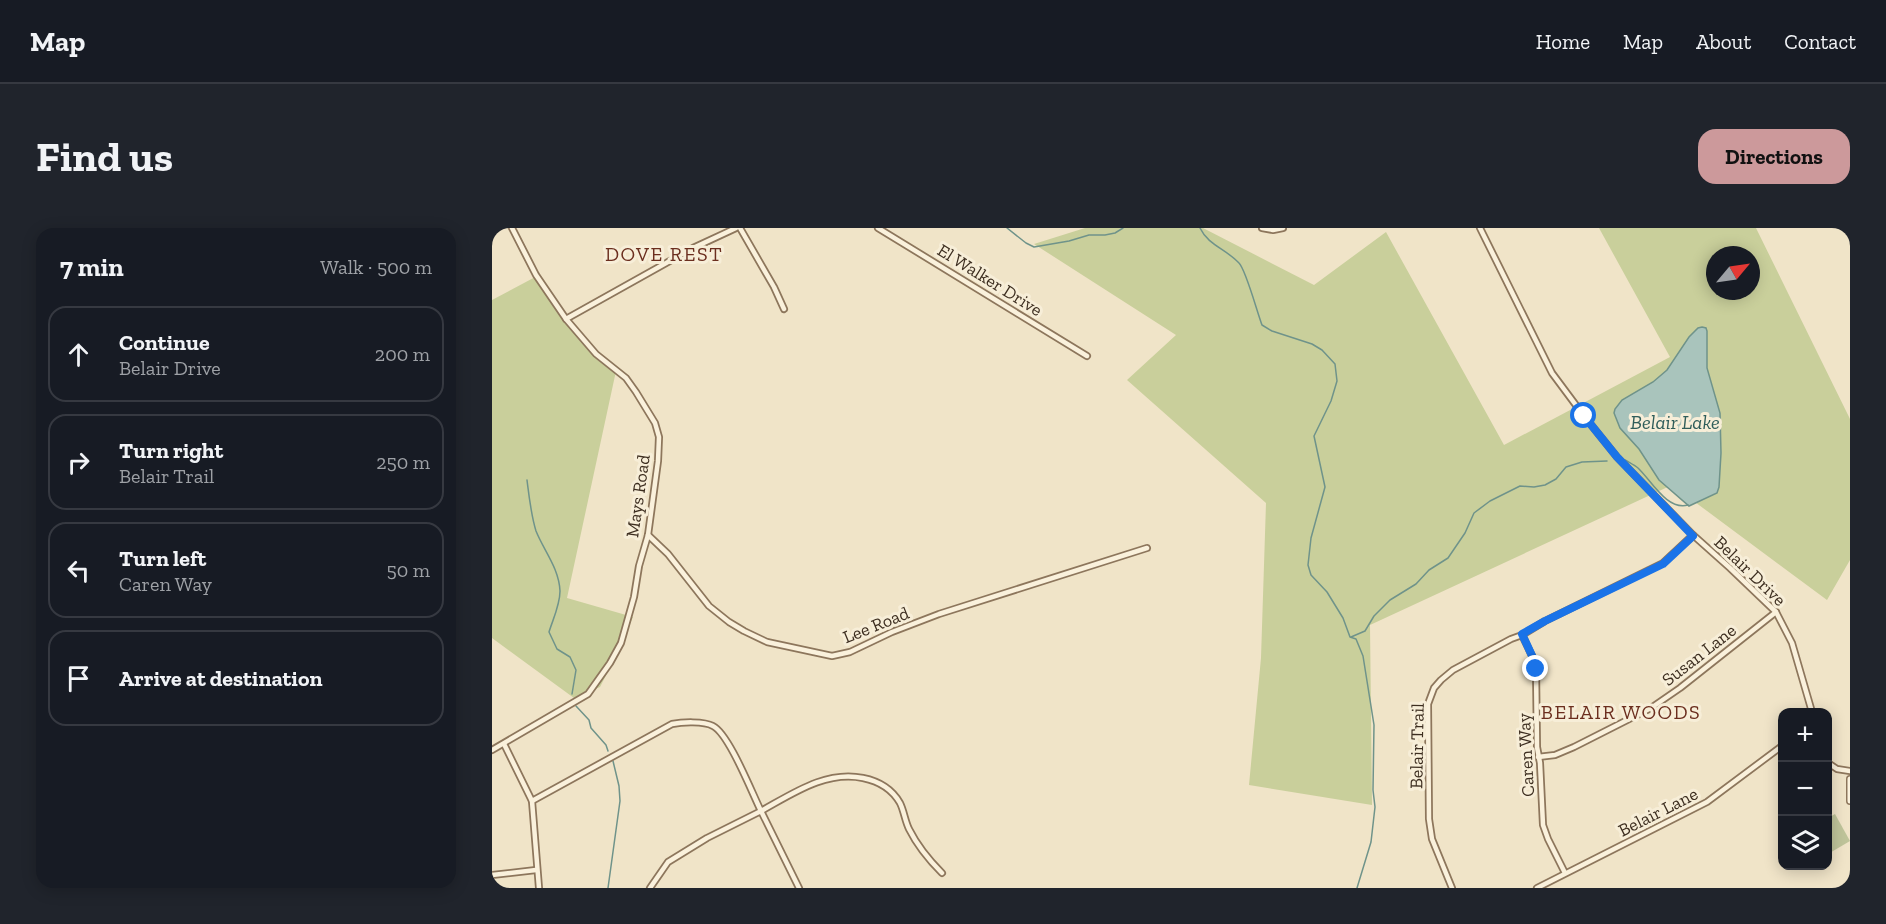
<!DOCTYPE html>
<html lang="en">
<head>
<meta charset="utf-8">
<style>
	:root { --surface:#171b24; --page:#20242c; --text:#f1f3f6; --muted:#9ea1a6; --line:#363941; --accent:#cc999b }
	body { margin:0; font-family:"Zilla Slab",serif; background:var(--page); color:var(--text) }
	.controls { position:absolute; right:18px; bottom:18px; display:grid; overflow:hidden; border-radius:12px; box-shadow:0 3px 15px #0003 }
	.controls button { width:54px; height:54px; display:grid; place-items:center; padding:0; border:0; border-bottom:2px solid var(--line); background:var(--surface); color:var(--text); font:30px sans-serif }
	.compass { position:absolute; left:1214px; top:18px; width:54px; height:54px; border-radius:50%; background:var(--surface); box-shadow:0 3px 15px #0003; rotate:61deg }
	.stop { position:absolute; width:18px; height:18px; margin:-14px; border:4px solid #1a73e8; border-radius:50%; background:#fff }
	.stop.end { background:#1a73e8; border-color:#fff; box-shadow:0 2px 6px #0008 }
	.list { margin:0; padding:0; list-style:none }
	h2 { display:flex; justify-content:space-between; align-items:center; height:78px; margin:0; padding:0 24px; font-size:26px }
	h2 small { font-size:20px; font-weight:400; color:var(--muted) }
	.list li { display:grid; grid-template-columns:39px 1fr auto; gap:18px; align-items:center; box-sizing:border-box; height:96px; margin:0 12px 12px; padding:0 12px; border:2px solid var(--line); border-radius:18px }
	.list b { display:block; font-size:22px; white-space:nowrap }
	.list p { margin:0; font-size:20px; white-space:nowrap; color:var(--muted) }
	.list em { font-size:20px; font-style:normal; color:var(--muted) }
	.icon { flex:none; width:33px; height:33px; fill:none; stroke:currentColor; stroke-width:2; stroke-linecap:round; stroke-linejoin:round }
	.map { position:relative; flex:none; width:1358px; height:660px; overflow:hidden; border-radius:18px }
	header { display:flex; align-items:center; gap:36px; box-sizing:border-box; height:84px; padding:0 30px; background:var(--surface); border-bottom:2px solid var(--line) }
	header strong { font-size:28px }
	nav { display:flex; gap:33px; margin-inline-start:auto; font-size:21px }
	.intro { display:flex; align-items:center; justify-content:space-between; box-sizing:border-box; height:144px; padding:0 36px }
	h1 { margin:0; font-size:42px }
	.button { padding:15px 27px; border-radius:18px; background:var(--accent); color:#111; font-size:21px; font-weight:700 }
	main { display:flex; gap:36px; padding:0 36px }
	aside { flex:1; background:var(--surface); border-radius:18px; box-shadow:0 3px 15px #0003 }
	.map>svg:first-child { display:block }
	.green { fill:#c9cf9b; fill-rule:evenodd }
	.cemetery { fill:#bfc49a }
	.water { fill:#a9c4bc; stroke:#6f938a; stroke-width:1.5 }
	.lines { fill:none; stroke-linecap:round; stroke-linejoin:round }
	.stream { stroke:#6f938a; stroke-width:1.5 }
	.minor-casing { stroke:#8d765c; stroke-width:8 }
	.tertiary-casing { stroke:#8d765c; stroke-width:8 }
	.minor { stroke:#faf1dc; stroke-width:4.5 }
	.tertiary { stroke:#faf1dc; stroke-width:5 }
	.route { stroke:#1a73e8; stroke-width:8 }
	.labels { text-anchor:middle; stroke-width:6; stroke-linejoin:round; paint-order:stroke }
	.street-label { font-size:18px; fill:#3d2e20; stroke:#f7eed8 }
	.neighbourhood-label { font-size:20px; letter-spacing:1.5px; fill:#6b2e1e; stroke:#f7eed8 }
	.water-label { font-size:20px; font-style:italic; fill:#2f5d5a; stroke:#f7eed8 }
</style>
</head>
<body>
<header>
<strong>Map</strong>
<nav><a>Home</a><a>Map</a><a>About</a><a>Contact</a></nav>
</header>
<div class="intro"><h1>Find us</h1><a class="button">Directions</a></div>
<main>
<aside>
<h2>7 min<small>Walk · 500 m</small></h2>
<ul class="list">
<li><svg class="icon" aria-label="ahead" viewBox="0 0 24 24"><path d="M12 20V5M6 11l6-6 6 6"/></svg><div><b>Continue</b><p>Belair Drive</p></div><em>200 m</em></li>
<li><svg class="icon" aria-label="right" viewBox="0 0 24 24"><path d="M7 20v-9h11M14 6l5 5-5 5"/></svg><div><b>Turn right</b><p>Belair Trail</p></div><em>250 m</em></li>
<li><svg class="icon" aria-label="left" viewBox="0 0 24 24"><path d="M17 20v-9H6M10 6l-5 5 5 5"/></svg><div><b>Turn left</b><p>Caren Way</p></div><em>50 m</em></li>
<li><svg class="icon" aria-label="arrive" viewBox="0 0 24 24"><path d="M6 21V4h12l-3 4 3 4H6"/></svg><div><b>Arrive at destination</b></div></li>
</ul>
</aside>
<div class="map">
<svg width="1358" height="660" viewBox="0 0 1358 660">
	<rect width="100%" height="100%" fill="#f0e4c8"/>
	<g class="green">
		<path d="M593,0H711L822,57L894,4L1012,217L1178,129L1107,0H1264L1358,191V332L1335,372L1180,257L878,397L880,577L757,557L769,430L774,275L635,152L684,107L542,16ZM1223,27H1259V63H1223Z"/>
		<polygon points="47,47 92,113 124,143 75,370 141,389 125,426 108,459 82,470 0,410 0,72"/>
	</g>
	<polygon class="cemetery" points="1343,586 1358,613 1336,626 1336,590"/>
	<polygon class="water" points="1210,99 1214,100 1215,103 1215,140 1228,185 1229,225 1227,259 1225,265 1197,278 1167,252 1147,221 1128,200 1122,185 1123,181 1130,172 1161,154 1175,142 1197,109 1206,100"/>
	<g class="lines">
		<g class="stream">
			<polyline points="515,0 534,15 542,19 577,13 597,7 613,7 623,5 631,0"/>
			<path d="M708,0C716,17 734,21 747,35C754,42 765,84 770,97L780,103L820,116L830,122L843,136L845,153L839,173L822,208L833,259L819,310L816,337L819,347L835,364L851,390L858,409L864,411L871,428L882,497L881,562L883,579L879,614L865,660"/>
			<path d="M1133,232C1138,235 1142,237 1146,240C1159,252 1175,283 1196,277"/>
			<path d="M35,252C37,268 39,287 44,303C52,323 67,340 68,363C68,377 61,391 57,404L65,421L78,429L84,442L80,466"/>
			<polyline points="859,409 873,403 882,388 898,372 924,356 937,342 956,330 973,305 982,285 998,273 1028,258 1042,259 1053,257 1064,251 1074,239 1090,234 1115,233"/>
			<polyline points="84,478 97,492 99,500 114,517 116,523"/>
			<polyline points="116,660 128,573 127,558 121,533"/>
		</g>
		<g class="minor-casing">
			<g id="minor">
				<polyline points="248,0 282,59 292,81"/>
				<polyline points="386,0 595,128"/>
				<polyline points="770,0 781,2 791,0"/>
				<polyline points="988,0 1060,145 1092,188 1125,229 1201,307 1238,340 1284,384 1300,415 1320,484"/>
				<polyline points="74,91 201,20 244,0"/>
				<polyline points="156,307 176,326 217,378 237,394 252,403 275,414 340,428 358,424 400,404 447,386 655,320"/>
				<polyline points="1030,407 1042,432 1044,441 1045,519 1048,535 1051,597 1056,611 1073,645"/>
				<polyline points="12,516 40,573 47,660"/>
				<polyline points="0,522 96,466 118,435 129,415 142,369 147,338 156,307 166,233 167,209 163,195 144,164 134,150 104,126 74,91 44,47 20,0"/>
				<polyline points="1046,529 1063,527 1082,519 1159,480 1188,460 1284,384"/>
				<polyline points="1336,535 1345,541 1358,543"/>
				<path d="M40,573L180,496C190,494 212,493 221,498C237,506 260,565 269,583C300,566 334,542 371,550C386,553 400,561 408,575C412,583 413,593 417,601C425,617 437,632 450,645"/>
				<polyline points="0,647 44,642"/>
				<polyline points="158,660 176,634 215,610 269,583 307,660"/>
				<polyline points="960,660 940,611 937,591 936,476 942,460 949,452 961,442 1019,411 1030,407 1053,393 1171,335 1201,307"/>
				<polyline points="1045,660 1215,574 1290,518"/>
			</g>
		</g>
		<g class="tertiary-casing">
			<polyline id="tertiary" points="1358,551 1358,573"/>
		</g>
		<use href="#minor" class="minor"/>
		<use href="#tertiary" class="tertiary"/>
	</g>
	<g class="lines">
		<polyline class="route" points="1044,441 1042,432 1030,406 1053,393 1171,336 1201,308 1125,229 1092,188"/>
	</g>
	<g class="labels">
		<g class="street-label">
			<text transform="translate(498 52) rotate(32)" y="6">El Walker Drive</text>
			<text transform="translate(146 268) rotate(-82)" y="6">Mays Road</text>
			<text transform="translate(1258 343) rotate(44)" y="6">Belair Drive</text>
			<text transform="translate(384 397) rotate(-22)" y="6">Lee Road</text>
			<text transform="translate(1207 427) rotate(-38)" y="6">Susan Lane</text>
			<text transform="translate(925 518) rotate(-89)" y="6">Belair Trail</text>
			<text transform="translate(1034 527) rotate(-93)" y="6">Caren Way</text>
			<text transform="translate(1166 584) rotate(-27)" y="6">Belair Lane</text>
		</g>
		<g class="neighbourhood-label">
			<text x="172" y="33">DOVE REST</text>
			<text x="1129" y="491">BELAIR WOODS</text>
		</g>
		<g class="water-label">
			<text x="1183" y="201">Belair Lake</text>
		</g>
	</g>
</svg>
<div class="controls">
<button>+</button>
<button>−</button>
<button><svg class="icon" aria-label="layers" viewBox="0 0 24 24"><path d="M12 4l9 5-9 5-9-5zM3 14l9 5 9-5"/></svg></button>
</div>
<svg class="compass" viewBox="-18 -18 36 36"><path d="M0-13l5 13h-10z" fill="#e53935"/><path d="M0 13l5-13h-10z" fill="#9ea1a6"/></svg>
<div class="stop" style="left:1092px;top:188px"></div>
<div class="stop end" style="left:1044px;top:441px"></div>
</div>
</main>
</body>
</html>
